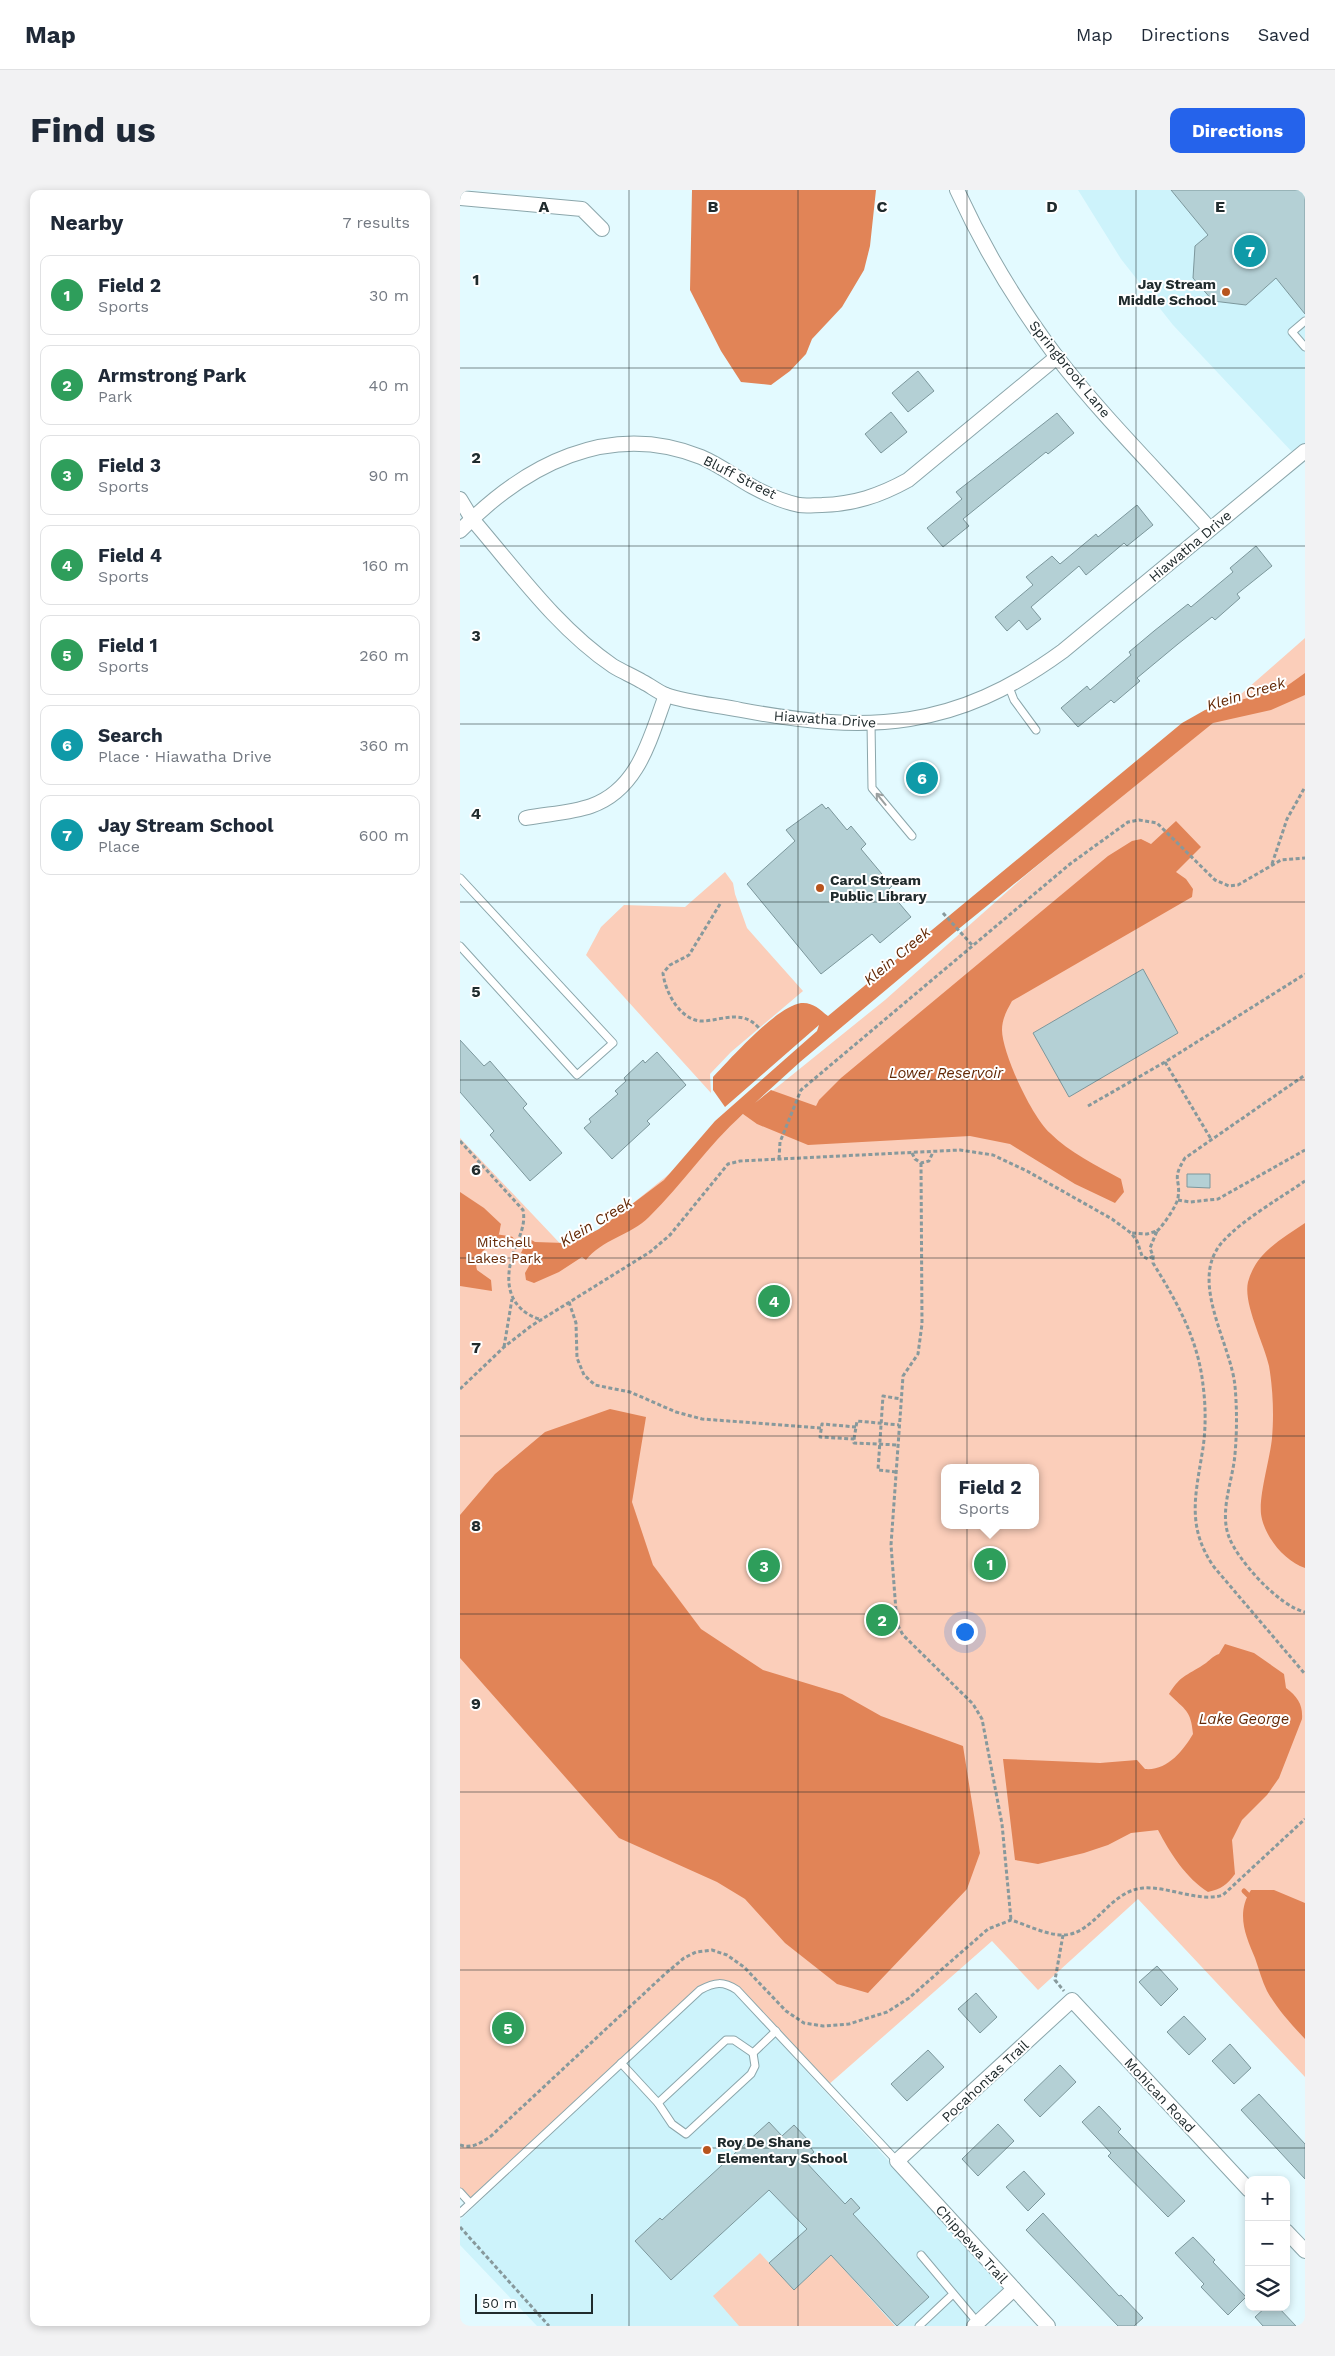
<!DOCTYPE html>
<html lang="en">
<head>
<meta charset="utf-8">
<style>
	:root { --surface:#fff; --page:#f2f2f3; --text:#1f2937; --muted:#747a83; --line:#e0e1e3; --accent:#2563eb }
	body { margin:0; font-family:"Work Sans",sans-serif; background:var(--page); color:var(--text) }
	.controls { position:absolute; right:15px; bottom:15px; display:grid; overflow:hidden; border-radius:10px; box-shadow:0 2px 8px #0003 }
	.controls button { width:45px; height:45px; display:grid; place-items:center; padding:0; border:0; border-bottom:1px solid var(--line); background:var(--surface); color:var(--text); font:25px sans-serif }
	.scale { position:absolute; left:15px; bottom:12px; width:118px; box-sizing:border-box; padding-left:5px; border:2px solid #202b2d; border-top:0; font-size:14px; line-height:18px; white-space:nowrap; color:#202b2d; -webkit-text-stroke:4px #fff; paint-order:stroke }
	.you { position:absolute; left:504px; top:1441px; width:18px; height:18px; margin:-12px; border:4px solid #fff; border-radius:50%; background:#1a73e8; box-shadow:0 0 0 8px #1a73e833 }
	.badge { display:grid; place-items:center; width:32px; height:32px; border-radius:50%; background:var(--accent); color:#fff; font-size:16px; font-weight:700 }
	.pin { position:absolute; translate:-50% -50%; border:2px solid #fff; box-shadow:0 1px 5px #0006 }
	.popup { position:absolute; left:481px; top:1274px; width:98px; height:65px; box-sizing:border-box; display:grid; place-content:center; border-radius:10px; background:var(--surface); filter:drop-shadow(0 1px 4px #0005); font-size:16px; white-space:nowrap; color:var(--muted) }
	.popup b { font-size:19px; color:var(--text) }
	.popup::after { content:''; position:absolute; left:50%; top:100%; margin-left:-10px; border:10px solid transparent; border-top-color:var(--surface) }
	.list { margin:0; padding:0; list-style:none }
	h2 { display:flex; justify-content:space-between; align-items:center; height:65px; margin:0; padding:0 20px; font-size:21px }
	h2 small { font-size:16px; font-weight:400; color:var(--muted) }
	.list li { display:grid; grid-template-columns:32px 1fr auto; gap:15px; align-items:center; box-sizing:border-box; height:80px; margin:0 10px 10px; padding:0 10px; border:1px solid var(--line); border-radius:10px }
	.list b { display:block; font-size:19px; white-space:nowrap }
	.list p { margin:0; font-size:16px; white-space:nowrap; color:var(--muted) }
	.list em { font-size:16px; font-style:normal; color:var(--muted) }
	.icon { flex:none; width:28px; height:28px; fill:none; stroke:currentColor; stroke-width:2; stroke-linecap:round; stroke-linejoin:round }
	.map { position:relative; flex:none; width:845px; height:2136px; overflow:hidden; border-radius:10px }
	header { display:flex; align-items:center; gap:30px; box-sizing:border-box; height:70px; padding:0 25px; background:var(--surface); border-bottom:1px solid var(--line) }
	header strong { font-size:24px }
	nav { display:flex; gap:28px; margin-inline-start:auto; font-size:18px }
	.intro { display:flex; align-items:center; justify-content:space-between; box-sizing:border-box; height:120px; padding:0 30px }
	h1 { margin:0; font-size:35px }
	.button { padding:12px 22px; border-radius:10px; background:var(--accent); color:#fff; font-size:18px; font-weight:700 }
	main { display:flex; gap:30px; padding:0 30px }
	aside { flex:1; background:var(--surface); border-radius:10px; box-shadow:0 2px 8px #0003 }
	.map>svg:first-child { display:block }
	.built { fill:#cdf3fb }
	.green { fill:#fbceba; fill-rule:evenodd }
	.water { fill:#e18457 }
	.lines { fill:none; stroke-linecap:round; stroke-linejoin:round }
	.stream { stroke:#e18457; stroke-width:5 }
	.building { fill:#b4d0d5; stroke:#7c979c }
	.lane-casing { stroke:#8ba6ab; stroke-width:9 }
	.street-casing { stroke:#8ba6ab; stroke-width:16 }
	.path { stroke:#87999c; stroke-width:3; stroke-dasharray:4 2.5; stroke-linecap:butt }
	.lane { stroke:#fff; stroke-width:7 }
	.street { stroke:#fff; stroke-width:14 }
	.oneway { stroke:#9ba0a0 }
	.grid { fill:none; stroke:#202b2d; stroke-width:1; stroke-opacity:0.55 }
	.poi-dot { fill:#b8541d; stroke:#fff; stroke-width:2 }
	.labels { text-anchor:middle; stroke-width:4; stroke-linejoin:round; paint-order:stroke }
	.poi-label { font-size:14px; font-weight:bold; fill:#202b2d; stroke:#fff; text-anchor:start }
	.street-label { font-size:14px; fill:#202b2d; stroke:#fff }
	.park-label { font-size:14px; fill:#652a07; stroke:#fff }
	.water-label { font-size:15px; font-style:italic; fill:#642906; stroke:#fff }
	.grid-label { font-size:16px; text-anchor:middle; font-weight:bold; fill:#202b2d; stroke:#fff; stroke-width:4; stroke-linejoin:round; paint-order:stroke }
</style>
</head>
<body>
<header>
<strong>Map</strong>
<nav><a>Map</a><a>Directions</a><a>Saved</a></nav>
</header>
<div class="intro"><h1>Find us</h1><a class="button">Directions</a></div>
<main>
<aside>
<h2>Nearby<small>7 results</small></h2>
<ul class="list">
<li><span class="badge" style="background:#2e9e5b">1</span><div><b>Field 2</b><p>Sports</p></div><em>30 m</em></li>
<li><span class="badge" style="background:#2e9e5b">2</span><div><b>Armstrong Park</b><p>Park</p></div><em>40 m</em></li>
<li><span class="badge" style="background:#2e9e5b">3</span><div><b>Field 3</b><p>Sports</p></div><em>90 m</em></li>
<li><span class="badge" style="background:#2e9e5b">4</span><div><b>Field 4</b><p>Sports</p></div><em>160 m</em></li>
<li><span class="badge" style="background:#2e9e5b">5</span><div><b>Field 1</b><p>Sports</p></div><em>260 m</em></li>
<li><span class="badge" style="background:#0f9aa8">6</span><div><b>Search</b><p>Place · Hiawatha Drive</p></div><em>360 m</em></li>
<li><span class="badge" style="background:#0f9aa8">7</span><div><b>Jay Stream School</b><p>Place</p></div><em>600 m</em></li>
</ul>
</aside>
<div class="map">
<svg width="845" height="2136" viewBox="0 0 845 2136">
	<rect width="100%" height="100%" fill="#e3faff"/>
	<g class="built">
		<polygon points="618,0 845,0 845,255 834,264 713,135 661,69"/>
		<polygon points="261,1796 273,1801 546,2099 507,2136 77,2136 0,2055 0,2030 241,1803"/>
	</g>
	<g class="green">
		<path d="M845,448V1887L678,1709L578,1800L532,1751L367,1896L277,1800L251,1793L10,2013L0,2002V948L110,1064L425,810L566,685L709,567ZM485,1278H575V1335H485Z"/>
		<polygon points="265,682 273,693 275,704 287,738 343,801 271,862 250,884 251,903 126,765 141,737 164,715 225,717"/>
		<polygon points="300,2063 334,2100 371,2065 435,2136 279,2136 253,2106"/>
	</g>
	<g class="water">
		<polygon points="232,0 416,0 410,56 404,80 382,117 352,149 346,164 330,181 311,195 281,192 261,161 230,100"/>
		<path d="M845,483V505L811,520L753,533L501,737L340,872L295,913L311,900L356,916L359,910L381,888L648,666L672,651L681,649L691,654L716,631L741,657L716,682L726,689L733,699L732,707L552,811C547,820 542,829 542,840C542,863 572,927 590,943C609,962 637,976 661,989L664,1002L655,1013L615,994L550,954L510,946L348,955L297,934L283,924C248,955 223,994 189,1027C171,1045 141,1050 126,1070L122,1067L99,1082L74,1093L66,1090L65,1083L74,1067L61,1063L68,1048L75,1052L104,1053L118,1050L139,1039L204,990L255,931L357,841L359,835L265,917L253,900V887C271,868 316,817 341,813C353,812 359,819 368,826L722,533L745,520L824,498Z"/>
		<path d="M0,1002L24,1018L41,1034C40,1037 40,1043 38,1046C31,1059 12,1062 17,1080L31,1090L32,1101L0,1096Z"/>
		<path d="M845,1033V1378C824,1371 804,1346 801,1324C799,1304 810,1269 812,1248C814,1226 813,1199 809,1176C804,1153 783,1114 788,1092C796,1062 822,1049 845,1033Z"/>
		<polygon points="150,1219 186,1227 172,1312 193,1375 241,1439 303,1480 382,1504 421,1526 503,1556 520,1663 507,1699 408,1803 377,1794 325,1753 285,1709 257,1692 159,1648 0,1468 0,1325 35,1284 85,1242"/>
		<path d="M765,1454L794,1463L824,1484L826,1498C838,1507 843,1515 842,1529L819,1588L807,1605L782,1630L772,1650L775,1684C767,1695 761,1699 748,1702C726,1688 710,1663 698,1640L671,1643L648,1655L624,1663L578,1674L555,1670L543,1569L640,1573L677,1570L685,1579C707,1581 723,1561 733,1544C731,1520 725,1520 709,1504C721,1484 729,1485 746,1473C751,1469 753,1466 759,1464Z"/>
		<path d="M791,1700H814L845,1713V1849C831,1834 817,1819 807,1801C802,1791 799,1779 795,1768C785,1745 776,1723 791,1700Z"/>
	</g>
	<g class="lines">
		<g class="stream">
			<polyline points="38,1047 51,1049"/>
			<polyline points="784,1701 788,1705"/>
		</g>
	</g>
	<g class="building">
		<polygon points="711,0 845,0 845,124 816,88 786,115 753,111 733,88 735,56 748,45"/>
		<polygon points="458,181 474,201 448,222 432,203"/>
		<polygon points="431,222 447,242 421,263 405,244"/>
		<polygon points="597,223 614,243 588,264 586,262 503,329 509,336 483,357 467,338 502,309 496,302"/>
		<polygon points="677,315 693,335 667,356 664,353 626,385 619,376 571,417 581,429 567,440 559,430 547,441 535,427 573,395 566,387 592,366 600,374 636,344 638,347"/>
		<polygon points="796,356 812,376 777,404 780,408 755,430 752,427 718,454 677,488 680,491 654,513 651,510 618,537 601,518 627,496 630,500 671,465 669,462 694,441 728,414 731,417 773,382 770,378"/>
		<polygon points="362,614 366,619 368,617 387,640 391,636 406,654 401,659 432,696 428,700 451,727 420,753 412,744 361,784 287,694 335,651 326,640"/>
		<polygon points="683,779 718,843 609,907 573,843"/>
		<polygon points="0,850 24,876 30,871 67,914 63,918 102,963 70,991 30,945 34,941 0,902"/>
		<polygon points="197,862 226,895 187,931 190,934 152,969 124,938 131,932 129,929 158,904 155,901 166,891 164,888 183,870 185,873"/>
		<polygon points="727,984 750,984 750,998 727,997"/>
		<polygon points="697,1776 718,1799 701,1816 679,1792"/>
		<polygon points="516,1803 537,1827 520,1843 498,1819"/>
		<polygon points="724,1826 746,1849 729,1865 707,1842"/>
		<polygon points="770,1854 791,1878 774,1894 752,1871"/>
		<polygon points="468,1860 484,1877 447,1911 431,1894"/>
		<polygon points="600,1875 616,1892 580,1927 564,1910"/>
		<polygon points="799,1904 845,1954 845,1989 781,1920"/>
		<polygon points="639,1916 661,1939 658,1942 725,2011 708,2027 648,1966 651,1963 622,1932"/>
		<polygon points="309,1932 322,1946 334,1935 349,1951 347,1953 354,1962 344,1970 385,2014 391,2008 400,2018 393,2024 469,2107 437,2136 371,2065 334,2100 309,2073 347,2039 309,2000 211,2090 175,2051 200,2028 202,2030"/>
		<polygon points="538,1934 554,1951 518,1986 502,1969"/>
		<polygon points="564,1981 585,2004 568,2021 546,1997"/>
		<polygon points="583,2023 659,2106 661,2105 683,2128 674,2136 658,2136 566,2040"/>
		<polygon points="733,2047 755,2070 753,2072 786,2107 768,2125 741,2097 744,2094 715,2063"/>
		<polygon points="806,2117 818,2117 836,2136 803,2136 795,2127"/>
	</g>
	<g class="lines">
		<g class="lane-casing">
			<g id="lane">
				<polyline points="845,131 832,142 845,157"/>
				<polyline points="549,497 554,510 576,540"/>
				<polyline points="411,533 412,598 452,646"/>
				<polyline points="0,688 153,853 117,885 0,756"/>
				<polyline points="161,1873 198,1913 266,1850 274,1850 293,1863 316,1841"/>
				<polyline points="198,1913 212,1934 226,1944 291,1884 295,1876 293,1863"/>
				<polyline points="0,2002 10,2013"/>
				<path d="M0,2023L240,1800C255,1792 263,1791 277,1800L437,1971"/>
				<polyline points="461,2065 518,2133"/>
				<polyline points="459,2136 493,2104"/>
			</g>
		</g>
		<g class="street-casing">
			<g id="street">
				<path d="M497,0C524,59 557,114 596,166C643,227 699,282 750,339"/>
				<polyline points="0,8 122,19 142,39"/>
				<path d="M0,309L12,329C56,380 97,438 153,476C163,482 173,486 183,492C191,496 198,502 206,505C229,513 257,515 281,520C409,544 495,540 603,461L845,261"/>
				<path d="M0,341C64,275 149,230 241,267C260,275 275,287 293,297C306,304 325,312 339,315C346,316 355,315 362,315C394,314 419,306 448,290L597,167"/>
				<path d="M66,628C86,624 111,623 131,616C179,599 190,548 206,505"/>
				<polyline points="826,2041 845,2061"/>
				<polyline points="514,2136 554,2099"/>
				<polyline points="588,2136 437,1971 612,1810 789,2000"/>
			</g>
		</g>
		<g class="path">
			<polyline points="812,674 827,629 845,597"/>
			<path d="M260,714L229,765L210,775L203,783C205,802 221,833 245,831C265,829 283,820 299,838"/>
			<polyline points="483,723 512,755"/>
			<polyline points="705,872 751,949"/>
			<polyline points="628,916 705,872 845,784"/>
			<path d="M0,951L63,1020C66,1035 59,1047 54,1061C43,1092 48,1120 82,1130"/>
			<polyline points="452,963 455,969 461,973 469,971 473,962"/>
			<polyline points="319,969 320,952 341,900 610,674 668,632 679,630 697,633 755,690 769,696 778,695 821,670 845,668"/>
			<polyline points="461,973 462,1134 458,1164 443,1186 431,1355 437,1434 443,1445 513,1514 522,1529 542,1634 551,1730"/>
			<path d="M845,991C822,1007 768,1038 756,1061C734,1099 771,1156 775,1196C777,1219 777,1241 775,1264C773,1290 759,1321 769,1347C778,1371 820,1417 845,1422"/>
			<polyline points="718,1010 730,1012 758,1009 845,960"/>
			<path d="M697,1041C703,1036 717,1015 718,1008C721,987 711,991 725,968L845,885"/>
			<path d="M693,1066V1073C717,1112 738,1149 743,1195C746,1217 746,1242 742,1264C735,1307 727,1338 754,1377L845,1484"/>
			<polyline points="109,1112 116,1133 117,1168 124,1185 135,1195 170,1202 216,1222 242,1229 361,1238"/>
			<polyline points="44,1157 52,1109"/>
			<polyline points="0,1199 44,1157 71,1136 190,1062 210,1045 268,974 280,971 500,960 533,965 567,981 652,1029 671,1043 677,1051 682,1066 688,1069 693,1066 690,1058 697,1041 687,1044 671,1043"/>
			<polyline points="396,1237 362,1234 360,1247 394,1249 394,1253 438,1255"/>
			<polyline points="394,1249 397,1231 439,1235"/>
			<polyline points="436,1282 418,1280 423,1206 441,1209"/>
			<polyline points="603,1745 595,1790 604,1801"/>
			<path d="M0,1955C12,1959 21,1953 31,1946L205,1784L224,1768L236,1762L252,1760L267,1765L284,1777L326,1821L344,1833L363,1836L389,1834L427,1822L449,1808L528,1739L551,1730C567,1735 586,1745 603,1745C634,1745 649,1701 683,1698C709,1696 739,1713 763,1705L845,1629"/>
			<polyline points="0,2037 89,2136"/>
		</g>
		<use href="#lane" class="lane"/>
		<use href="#street" class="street"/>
	</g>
	<defs><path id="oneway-shaft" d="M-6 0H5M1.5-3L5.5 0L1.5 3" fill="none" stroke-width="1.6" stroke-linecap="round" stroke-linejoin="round" transform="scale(1.25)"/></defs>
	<use class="oneway" href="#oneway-shaft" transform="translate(421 609) rotate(-129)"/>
	<path class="grid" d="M169,0V2136M338,0V2136M507,0V2136M676,0V2136M0,178H845M0,356H845M0,534H845M0,712H845M0,890H845M0,1068H845M0,1246H845M0,1424H845M0,1602H845M0,1780H845M0,1958H845"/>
	<g class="poi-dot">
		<circle cx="766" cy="102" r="5"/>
		<circle cx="360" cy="698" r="5"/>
		<circle cx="247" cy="1960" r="5"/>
	</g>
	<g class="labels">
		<g class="poi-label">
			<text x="756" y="99" text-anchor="end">Jay Stream<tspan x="756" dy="16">Middle School</tspan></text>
			<text x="370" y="695">Carol Stream<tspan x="370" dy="16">Public Library</tspan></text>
			<text x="257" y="1957">Roy De Shane<tspan x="257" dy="16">Elementary School</tspan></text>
		</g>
		<g class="street-label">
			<text transform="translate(610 179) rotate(51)" y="5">Springbrook Lane</text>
			<text transform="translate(280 287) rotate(27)" y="5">Bluff Street</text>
			<text transform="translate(730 356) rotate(-40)" y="5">Hiawatha Drive</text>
			<text transform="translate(365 529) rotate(4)" y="5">Hiawatha Drive</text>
			<text transform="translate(525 1891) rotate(-43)" y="5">Pocahontas Trail</text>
			<text transform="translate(700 1905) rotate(47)" y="5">Mohican Road</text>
			<text transform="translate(512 2054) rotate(48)" y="5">Chippewa Trail</text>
		</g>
		<g class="park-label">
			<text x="44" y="1057">Mitchell<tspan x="44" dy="16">Lakes Park</tspan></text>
		</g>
		<g class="water-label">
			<text transform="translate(786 504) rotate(-17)" y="5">Klein Creek</text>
			<text transform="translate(437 766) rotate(-40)" y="5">Klein Creek</text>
			<text x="486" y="888">Lower Reservoir</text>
			<text transform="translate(136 1032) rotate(-31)" y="5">Klein Creek</text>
			<text x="784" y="1534">Lake George</text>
		</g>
	</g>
	<g class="grid-label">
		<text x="84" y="22">A</text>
		<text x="253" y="22">B</text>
		<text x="422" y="22">C</text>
		<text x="592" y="22">D</text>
		<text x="760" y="22">E</text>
		<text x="16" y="95">1</text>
		<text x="16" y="273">2</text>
		<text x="16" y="451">3</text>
		<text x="16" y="629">4</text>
		<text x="16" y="807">5</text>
		<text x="16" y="985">6</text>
		<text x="16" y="1163">7</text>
		<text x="16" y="1341">8</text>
		<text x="16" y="1519">9</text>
	</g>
</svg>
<div class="controls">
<button>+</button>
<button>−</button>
<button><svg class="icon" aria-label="layers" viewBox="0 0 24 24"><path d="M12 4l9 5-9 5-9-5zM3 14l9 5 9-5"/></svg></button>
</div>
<div class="scale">50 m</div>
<div class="you"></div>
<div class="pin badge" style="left:530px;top:1374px;background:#2e9e5b">1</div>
<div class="popup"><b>Field 2</b>Sports</div>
<div class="pin badge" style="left:422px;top:1430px;background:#2e9e5b">2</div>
<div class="pin badge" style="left:304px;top:1376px;background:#2e9e5b">3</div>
<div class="pin badge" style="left:314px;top:1111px;background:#2e9e5b">4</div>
<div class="pin badge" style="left:48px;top:1838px;background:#2e9e5b">5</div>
<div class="pin badge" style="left:462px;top:588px;background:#0f9aa8">6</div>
<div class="pin badge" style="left:790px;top:61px;background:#0f9aa8">7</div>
</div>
</main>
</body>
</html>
